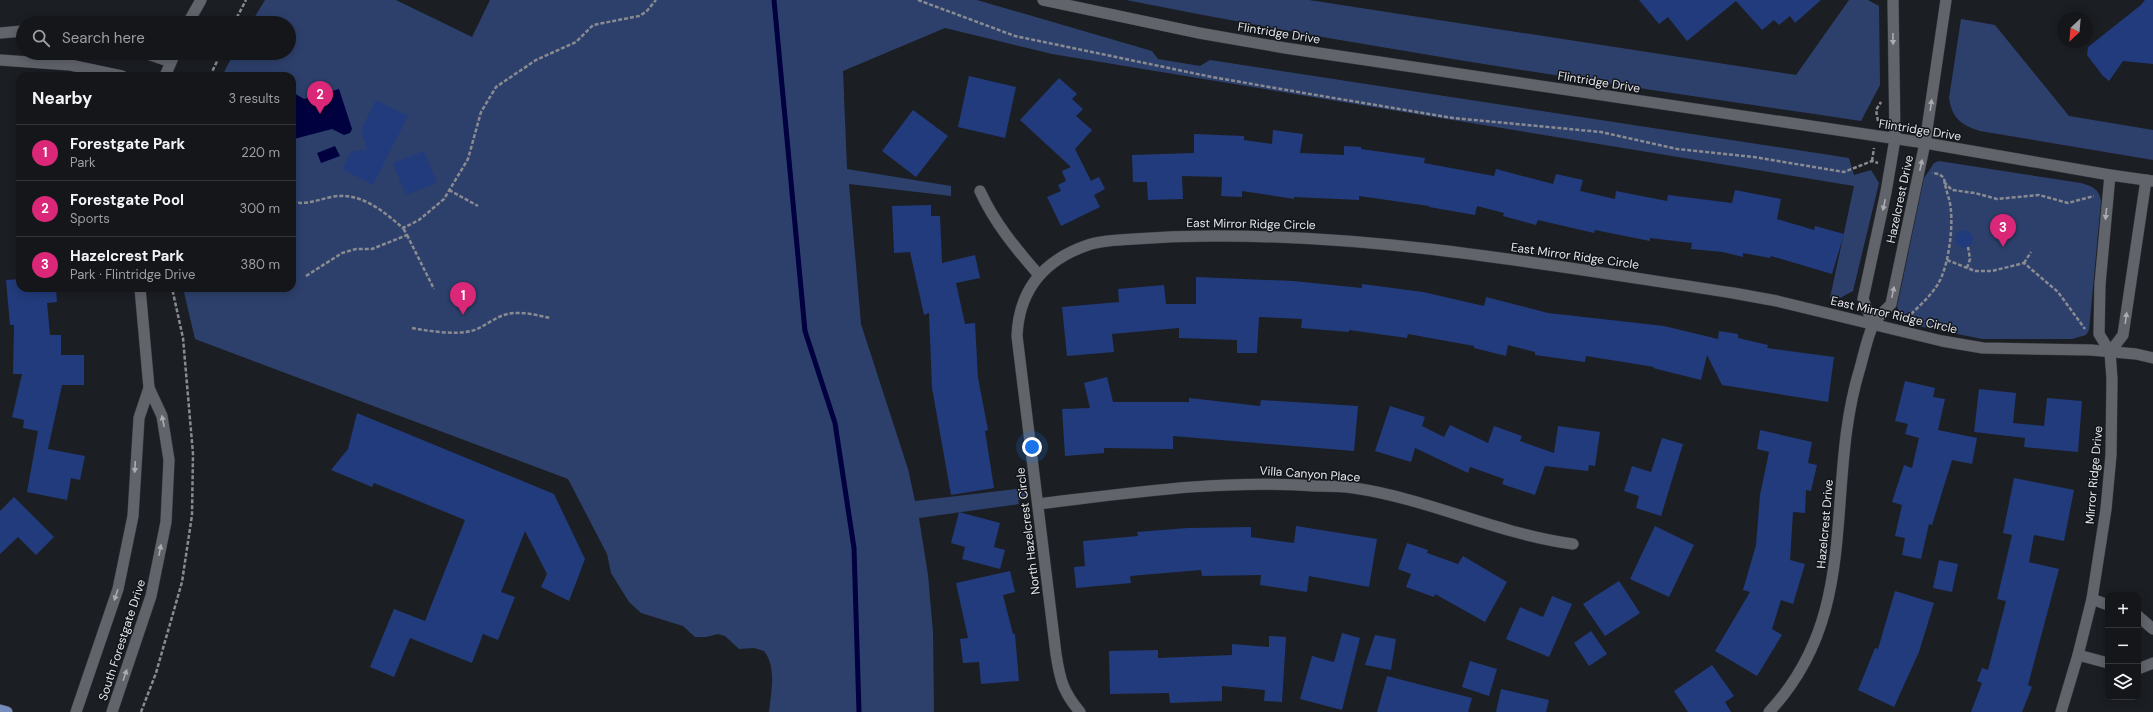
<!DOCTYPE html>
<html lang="en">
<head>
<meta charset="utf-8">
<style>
	:root { --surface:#14161a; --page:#212327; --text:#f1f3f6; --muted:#9d9fa2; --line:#333539; --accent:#db2777 }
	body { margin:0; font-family:"DM Sans",sans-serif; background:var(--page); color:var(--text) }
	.controls { position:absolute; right:12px; bottom:12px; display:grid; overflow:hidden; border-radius:8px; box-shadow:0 2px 10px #0003 }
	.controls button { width:36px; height:36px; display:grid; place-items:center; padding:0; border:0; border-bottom:1px solid var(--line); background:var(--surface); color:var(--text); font:20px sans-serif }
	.compass { position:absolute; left:2057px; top:12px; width:36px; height:36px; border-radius:50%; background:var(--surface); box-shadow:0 2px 10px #0003; rotate:206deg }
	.you { position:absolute; left:1032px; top:447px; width:14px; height:14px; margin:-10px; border:3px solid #fff; border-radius:50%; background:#1a73e8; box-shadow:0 0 0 6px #1a73e833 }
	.badge { display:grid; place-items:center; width:26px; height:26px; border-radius:50%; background:var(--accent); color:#fff; font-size:13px; font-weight:700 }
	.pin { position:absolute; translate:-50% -33px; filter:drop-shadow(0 1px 2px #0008) }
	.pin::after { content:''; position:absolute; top:21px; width:14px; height:12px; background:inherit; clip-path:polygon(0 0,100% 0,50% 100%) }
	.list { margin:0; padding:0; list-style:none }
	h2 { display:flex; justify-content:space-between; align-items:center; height:52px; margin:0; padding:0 16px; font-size:17px }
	h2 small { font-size:13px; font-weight:400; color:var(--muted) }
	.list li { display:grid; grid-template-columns:26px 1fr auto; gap:12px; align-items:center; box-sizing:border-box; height:56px; padding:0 16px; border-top:1px solid var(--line) }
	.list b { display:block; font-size:15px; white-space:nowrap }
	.list p { margin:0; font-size:13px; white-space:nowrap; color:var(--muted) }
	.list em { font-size:13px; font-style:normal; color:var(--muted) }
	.icon { flex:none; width:22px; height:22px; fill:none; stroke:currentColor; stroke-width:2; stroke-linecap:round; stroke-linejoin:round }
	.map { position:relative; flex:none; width:2153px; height:712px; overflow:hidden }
	.search { position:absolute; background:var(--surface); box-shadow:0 2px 10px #0003; left:16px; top:16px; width:280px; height:44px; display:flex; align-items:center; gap:10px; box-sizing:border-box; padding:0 14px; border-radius:22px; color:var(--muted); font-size:15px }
	.panel { position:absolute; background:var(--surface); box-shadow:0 2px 10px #0003; left:16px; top:72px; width:280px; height:220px; border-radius:12px }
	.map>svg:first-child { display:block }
	.green { fill:#2d406c }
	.water { fill:#01013f }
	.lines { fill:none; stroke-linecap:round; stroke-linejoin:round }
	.stream { stroke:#01013f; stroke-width:5 }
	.building { fill:#223b7c }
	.minor-casing { stroke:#37393e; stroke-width:12 }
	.tertiary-casing { stroke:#37393e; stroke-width:12 }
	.primary-casing { stroke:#37393e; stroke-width:12 }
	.path { stroke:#8a8b90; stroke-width:2.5; stroke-dasharray:4 2; stroke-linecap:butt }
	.minor { stroke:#61646b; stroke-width:11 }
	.tertiary { stroke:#61646b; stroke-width:11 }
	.primary { stroke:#758bbb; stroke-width:11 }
	.oneway { fill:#aaacb1 }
	.labels { text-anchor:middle; stroke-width:3; stroke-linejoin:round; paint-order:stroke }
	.street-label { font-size:12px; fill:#e5e6ea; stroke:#12151a }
</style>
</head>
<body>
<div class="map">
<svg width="2153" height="712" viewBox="0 0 2153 712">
	<rect width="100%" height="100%" fill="#1b1e23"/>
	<g class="green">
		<path d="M265,0H396L472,37L490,0H977L1152,51L1158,59L1200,66L1210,60L1849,158L1854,175L1871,170L1879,183L1853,291L1840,298H1830L1854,186L1052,54L945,28L843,71L847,169L951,186V196L849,184L861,324L908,469L915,501L1025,488L1027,499L1018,500L1019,504L919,518L928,575L933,632L934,712H769C771,693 777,667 764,651L754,648L739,649L725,636L718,634L706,637H695L683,626L641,613L629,602L611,573L607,554L568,479L195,339L183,288H292V76H222L234,53H289V23H251Z"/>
		<path d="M1126,0H1309L1796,75L1849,0H1868L1879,6L1880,85L1861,121C1615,85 1370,49 1126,0Z"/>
		<path d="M1961,19L1995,25L2069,116L2153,130V160L1980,131C1961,125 1952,118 1949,98Z"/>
		<path d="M1939,161L2081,183C2092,186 2099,189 2101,201L2089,330L2086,335L2072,339H1982L1913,325L1904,321L1897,307L1924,178L1934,163Z"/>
	</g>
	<g class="water">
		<polygon points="339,89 352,129 350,133 344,135 332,129 294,139 292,92 304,99"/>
		<polygon points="335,146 340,156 321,163 317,153"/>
	</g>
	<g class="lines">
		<polyline class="stream" points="774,0 805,331 835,423 854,548 859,712"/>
	</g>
	<g class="building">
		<polygon points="1639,0 1821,0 1795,23 1790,16 1779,25 1774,20 1762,30 1736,1 1687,41 1668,17 1659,24"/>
		<polygon points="2145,0 2153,0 2153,64 2123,61 2109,81 2103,76 2087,55 2088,47 2141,5"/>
		<polygon points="969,76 1016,87 1005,138 958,127"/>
		<polygon points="1059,78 1077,94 1072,99 1083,109 1076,116 1092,130 1075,149 1091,181 1099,177 1105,189 1094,195 1100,207 1061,226 1047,197 1061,191 1058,185 1066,181 1062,171 1071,167 1020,120"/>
		<polygon points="376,100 408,116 373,185 342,169 351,152 367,149 361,130"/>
		<polygon points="913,110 948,136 916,177 882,151"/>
		<polygon points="1273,130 1303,134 1300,153 1344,155 1344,146 1361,147 1361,149 1425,158 1424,163 1494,176 1496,169 1553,184 1556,174 1583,180 1580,191 1615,199 1616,191 1667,201 1668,195 1732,203 1735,190 1781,199 1777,219 1814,230 1815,226 1844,234 1832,274 1771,256 1770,258 1743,253 1743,257 1723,252 1691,249 1692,243 1650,238 1650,241 1595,230 1594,233 1538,220 1536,225 1503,216 1504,213 1477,206 1475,215 1429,207 1429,206 1359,196 1359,200 1294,197 1294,199 1242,191 1242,197 1221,196 1222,177 1182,176 1183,199 1148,200 1147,182 1133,182 1132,155 1194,153 1194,134 1244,136 1244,140 1272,144"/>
		<polygon points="424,151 437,183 406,195 393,163"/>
		<polygon points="931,205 931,216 940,216 942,263 975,255 980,278 956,283 965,324 975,323 978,378 988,430 985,431 994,488 951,495 932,388 929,313 924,315 910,252 894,253 892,206"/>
		<circle cx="1964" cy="239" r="9"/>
		<polygon points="1196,277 1293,281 1362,288 1362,284 1423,292 1484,306 1486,297 1548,313 1664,326 1718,339 1719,331 1738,334 1738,338 1768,345 1767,348 1834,357 1828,402 1722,385 1707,355 1701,380 1653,368 1654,367 1586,356 1585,362 1535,355 1535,352 1508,345 1506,356 1474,348 1474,346 1408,334 1407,338 1349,330 1349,332 1301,328 1302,319 1259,317 1257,353 1237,353 1237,340 1179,338 1179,328 1112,334 1114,352 1067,356 1062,307 1119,302 1118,289 1164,285 1166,304 1196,304"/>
		<polygon points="20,279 20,288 56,288 57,302 47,303 50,335 61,335 61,355 84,355 84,385 62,385 48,449 85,456 80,480 71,478 67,500 27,492 38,431 23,428 24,420 12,417 22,374 13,374 14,325 10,325 6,280"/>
		<polygon points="1107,377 1113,402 1189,402 1189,398 1260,406 1261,400 1358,406 1354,451 1173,436 1173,449 1104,448 1104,453 1065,456 1062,409 1090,408 1084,383"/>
		<polygon points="1905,381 1935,388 1933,397 1945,399 1938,430 1977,438 1972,464 1952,460 1932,525 1929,524 1921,559 1902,555 1905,538 1895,536 1902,505 1892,502 1904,465 1912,468 1919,438 1905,434 1908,424 1895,421"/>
		<polygon points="1979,389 2016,393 2013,423 2044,426 2047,398 2082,401 2078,452 2024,447 2025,438 1974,432"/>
		<polygon points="1390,406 1425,417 1422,426 1444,437 1450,425 1488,443 1494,426 1522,436 1520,441 1554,453 1558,426 1600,432 1595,466 1589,465 1588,471 1545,466 1535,495 1502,484 1504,479 1470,467 1468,473 1415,448 1411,462 1375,451"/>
		<polygon points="357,413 554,494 585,559 569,601 541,587 547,574 525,531 501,592 515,597 498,640 483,634 472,663 410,638 394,677 370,667 394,609 425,621 465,520 374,483 372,487 331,470 348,449"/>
		<polygon points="1760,430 1812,442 1808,463 1817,465 1811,491 1806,490 1805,513 1793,512 1790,560 1805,564 1793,604 1781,600 1772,629 1782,635 1757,676 1715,651 1750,592 1743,590 1756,545 1760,495 1769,452 1757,449"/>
		<polygon points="1662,438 1683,444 1661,516 1636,508 1639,496 1624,491 1632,466 1651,472"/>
		<polygon points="2014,478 2074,490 2064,541 2034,535 2029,562 2059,569 2028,685 2032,687 2022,712 1971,712 1982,683 1977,681 1982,668 1988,670 2006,601 1997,599 2012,535 2003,533"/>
		<polygon points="14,497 54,537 36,555 18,537 0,554 0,511"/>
		<polygon points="959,512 1000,523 994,547 1005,550 1000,569 962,559 965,547 951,543"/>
		<polygon points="1296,526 1377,539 1369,587 1309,576 1307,592 1260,585 1261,575 1202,576 1201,570 1130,576 1131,583 1076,588 1074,567 1085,566 1083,541 1138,536 1137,532 1188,528 1251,527 1251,537 1294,543"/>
		<polygon points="1655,526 1694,545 1669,597 1630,579"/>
		<polygon points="1407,543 1428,550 1427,553 1458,564 1463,556 1507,582 1485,622 1435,594 1434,597 1406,587 1411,574 1398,569"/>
		<polygon points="1939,560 1958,564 1952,592 1933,588"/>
		<polygon points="1010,571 1015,592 1003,595 1013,634 1015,634 1019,681 981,684 979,662 963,663 960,639 968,638 956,583"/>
		<polygon points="1619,581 1640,613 1605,636 1583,604"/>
		<polygon points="1895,591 1934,603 1919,652 1894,707 1858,690 1875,648 1878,649"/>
		<polygon points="1552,596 1572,604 1549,657 1506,639 1520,607 1543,617"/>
		<polygon points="1591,631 1607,654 1589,666 1574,643"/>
		<polygon points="1342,633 1360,638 1342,710 1300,699 1312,656 1334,662"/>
		<polygon points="1375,635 1396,639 1391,670 1365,665"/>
		<polygon points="1269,636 1286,637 1282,702 1264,701 1265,690 1222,686 1222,701 1170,703 1169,693 1110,694 1109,651 1158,650 1158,658 1232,655 1232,644 1269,647"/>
		<polygon points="1470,661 1497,669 1489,696 1462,687"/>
		<polygon points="1712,665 1734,696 1725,702 1731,712 1688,712 1674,691"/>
		<polygon points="1387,676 1472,698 1468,712 1377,712"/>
		<polygon points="1501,689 1549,700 1546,712 1496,712"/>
	</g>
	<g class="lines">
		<g class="minor-casing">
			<g id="minor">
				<polyline points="0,33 23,31"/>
				<polyline points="145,53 171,62"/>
				<polyline points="0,60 70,65 122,76"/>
				<path d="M980,191C994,222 1016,249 1039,275"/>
				<polyline points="1873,324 1863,299 1886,192 1895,139 1893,0"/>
				<polyline points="2110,352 2123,335 2146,180"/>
				<path d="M1038,504C1130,493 1222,479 1315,486C1328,486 1341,486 1354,488C1429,499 1498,534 1573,544"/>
				<polyline points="2092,599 2108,605"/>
				<polyline points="2138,616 2153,629"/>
				<polyline points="2078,655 2108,663"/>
				<polyline points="2138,669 2153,663"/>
				<path d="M1080,712C1063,692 1060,680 1056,654L1017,336C1019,289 1044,260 1088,245C1102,240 1119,240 1134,239C1160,237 1186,236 1212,236C1388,235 1559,267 1733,293L1777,301L1942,341L1983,348L2091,350L2136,354L2153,358"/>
				<path d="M1769,712C1864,611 1823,488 1860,368C1864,354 1867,338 1873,325C1876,318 1885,311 1891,304L1925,143L1946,0"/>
				<polyline points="2061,712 2078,655 2092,599 2106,509 2111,455 2112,379 2110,352 2099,334 2100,284 2110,175"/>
			</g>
		</g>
		<g class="tertiary-casing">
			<g id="tertiary">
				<polyline points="1043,0 1199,33 1285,48 1925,143 2110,175 2153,181"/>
				<polyline points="188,23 201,0"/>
				<polyline points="165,76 175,53"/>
				<polyline points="76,712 118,589 133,516 139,418 149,388"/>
				<polyline points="112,712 151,596 166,522 169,460 162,416 149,388 140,288"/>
			</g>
		</g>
		<g class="primary-casing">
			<polyline id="primary" points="0,710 7,712"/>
		</g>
		<g class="path">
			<polyline points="918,0 1015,36 1212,77 1304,93 1453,118 1601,132 1677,149 1754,157 1844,172 1872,161 1878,163"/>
			<polyline points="234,23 246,0"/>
			<polyline points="210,76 221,53"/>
			<polyline points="1878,121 1876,110 1881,102"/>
			<polyline points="1872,161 1874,148"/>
			<polyline points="1944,182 1952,190 1975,193 1997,199 2039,195 2068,203 2094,196"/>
			<polyline points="449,190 478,206"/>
			<path d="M292,202C307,205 317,200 331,197C360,191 383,211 403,228L419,220L444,199L468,159L481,112L496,87L536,60L576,42L593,25L639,16L646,12L656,0"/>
			<polyline points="407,235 434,289"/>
			<polyline points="1947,260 1975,271 1992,271 2024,263 2058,292 2085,329"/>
			<polyline points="2024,263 2031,252"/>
			<polyline points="1967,268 1970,259 1968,247"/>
			<polyline points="306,276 342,253 356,249 372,249 407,235 403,228"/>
			<path d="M1907,318C1917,308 1930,297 1938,284C1949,266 1955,220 1949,199C1947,192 1945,186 1944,178L1939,174L1932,173"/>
			<path d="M412,328C427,331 456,335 471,331C483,328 492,319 504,315C519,310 535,315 550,318"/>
			<polyline points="141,712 156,673 182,582 192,515 193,454 183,338 172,288"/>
		</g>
		<use href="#minor" class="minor"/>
		<use href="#tertiary" class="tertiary"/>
		<use href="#primary" class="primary"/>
	</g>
	<defs><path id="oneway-solid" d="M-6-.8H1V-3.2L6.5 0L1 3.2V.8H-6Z"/></defs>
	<g class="oneway">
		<use href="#oneway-solid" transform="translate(1893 39) rotate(89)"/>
		<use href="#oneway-solid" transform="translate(1931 105) rotate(-82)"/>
		<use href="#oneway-solid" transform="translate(1921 165) rotate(-78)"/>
		<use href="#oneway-solid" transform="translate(1884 205) rotate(102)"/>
		<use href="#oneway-solid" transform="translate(2106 214) rotate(96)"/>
		<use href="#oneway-solid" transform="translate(1893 292) rotate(-78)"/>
		<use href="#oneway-solid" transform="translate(2126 318) rotate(-82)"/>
		<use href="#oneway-solid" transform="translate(163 421) rotate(-101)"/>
		<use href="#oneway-solid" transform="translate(135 467) rotate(93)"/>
		<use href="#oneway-solid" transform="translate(160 550) rotate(-79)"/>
		<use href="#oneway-solid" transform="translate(116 595) rotate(109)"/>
		<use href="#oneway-solid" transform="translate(125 675) rotate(-71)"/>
	</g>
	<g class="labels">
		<g class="street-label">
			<text transform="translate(1279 33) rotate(9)" y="4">Flintridge Drive</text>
			<text transform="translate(1599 82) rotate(9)" y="4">Flintridge Drive</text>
			<text transform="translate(1920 130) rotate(9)" y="4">Flintridge Drive</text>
			<text transform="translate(1900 199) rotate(-78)" y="4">Hazelcrest Drive</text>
			<text transform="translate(1251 224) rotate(1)" y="4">East Mirror Ridge Circle</text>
			<text transform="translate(1575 256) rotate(8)" y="4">East Mirror Ridge Circle</text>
			<text transform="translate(1894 315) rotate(13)" y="4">East Mirror Ridge Circle</text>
			<text transform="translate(1310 474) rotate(4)" y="4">Villa Canyon Place</text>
			<text transform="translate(2094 475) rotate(-85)" y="4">Mirror Ridge Drive</text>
			<text transform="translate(1825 524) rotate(-85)" y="4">Hazelcrest Drive</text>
			<text transform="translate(1028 531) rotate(-97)" y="4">North Hazelcrest Circle</text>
			<text transform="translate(122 640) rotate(-72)" y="4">South Forestgate Drive</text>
		</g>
	</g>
</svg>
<div class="controls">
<button>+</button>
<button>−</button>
<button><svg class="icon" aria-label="layers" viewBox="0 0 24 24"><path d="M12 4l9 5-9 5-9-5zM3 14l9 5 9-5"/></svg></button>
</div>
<svg class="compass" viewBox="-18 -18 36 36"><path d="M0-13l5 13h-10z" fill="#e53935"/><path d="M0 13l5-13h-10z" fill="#9d9fa2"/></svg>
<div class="you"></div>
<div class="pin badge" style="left:463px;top:315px">1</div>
<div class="pin badge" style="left:320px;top:114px">2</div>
<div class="pin badge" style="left:2003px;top:247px">3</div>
<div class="search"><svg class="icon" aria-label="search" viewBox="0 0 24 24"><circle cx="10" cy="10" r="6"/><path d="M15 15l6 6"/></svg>Search here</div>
<section class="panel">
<h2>Nearby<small>3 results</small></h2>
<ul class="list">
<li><span class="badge">1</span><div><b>Forestgate Park</b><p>Park</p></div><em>220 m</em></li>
<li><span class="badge">2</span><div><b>Forestgate Pool</b><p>Sports</p></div><em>300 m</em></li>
<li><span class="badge">3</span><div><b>Hazelcrest Park</b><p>Park · Flintridge Drive</p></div><em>380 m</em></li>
</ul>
</section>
</div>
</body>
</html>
